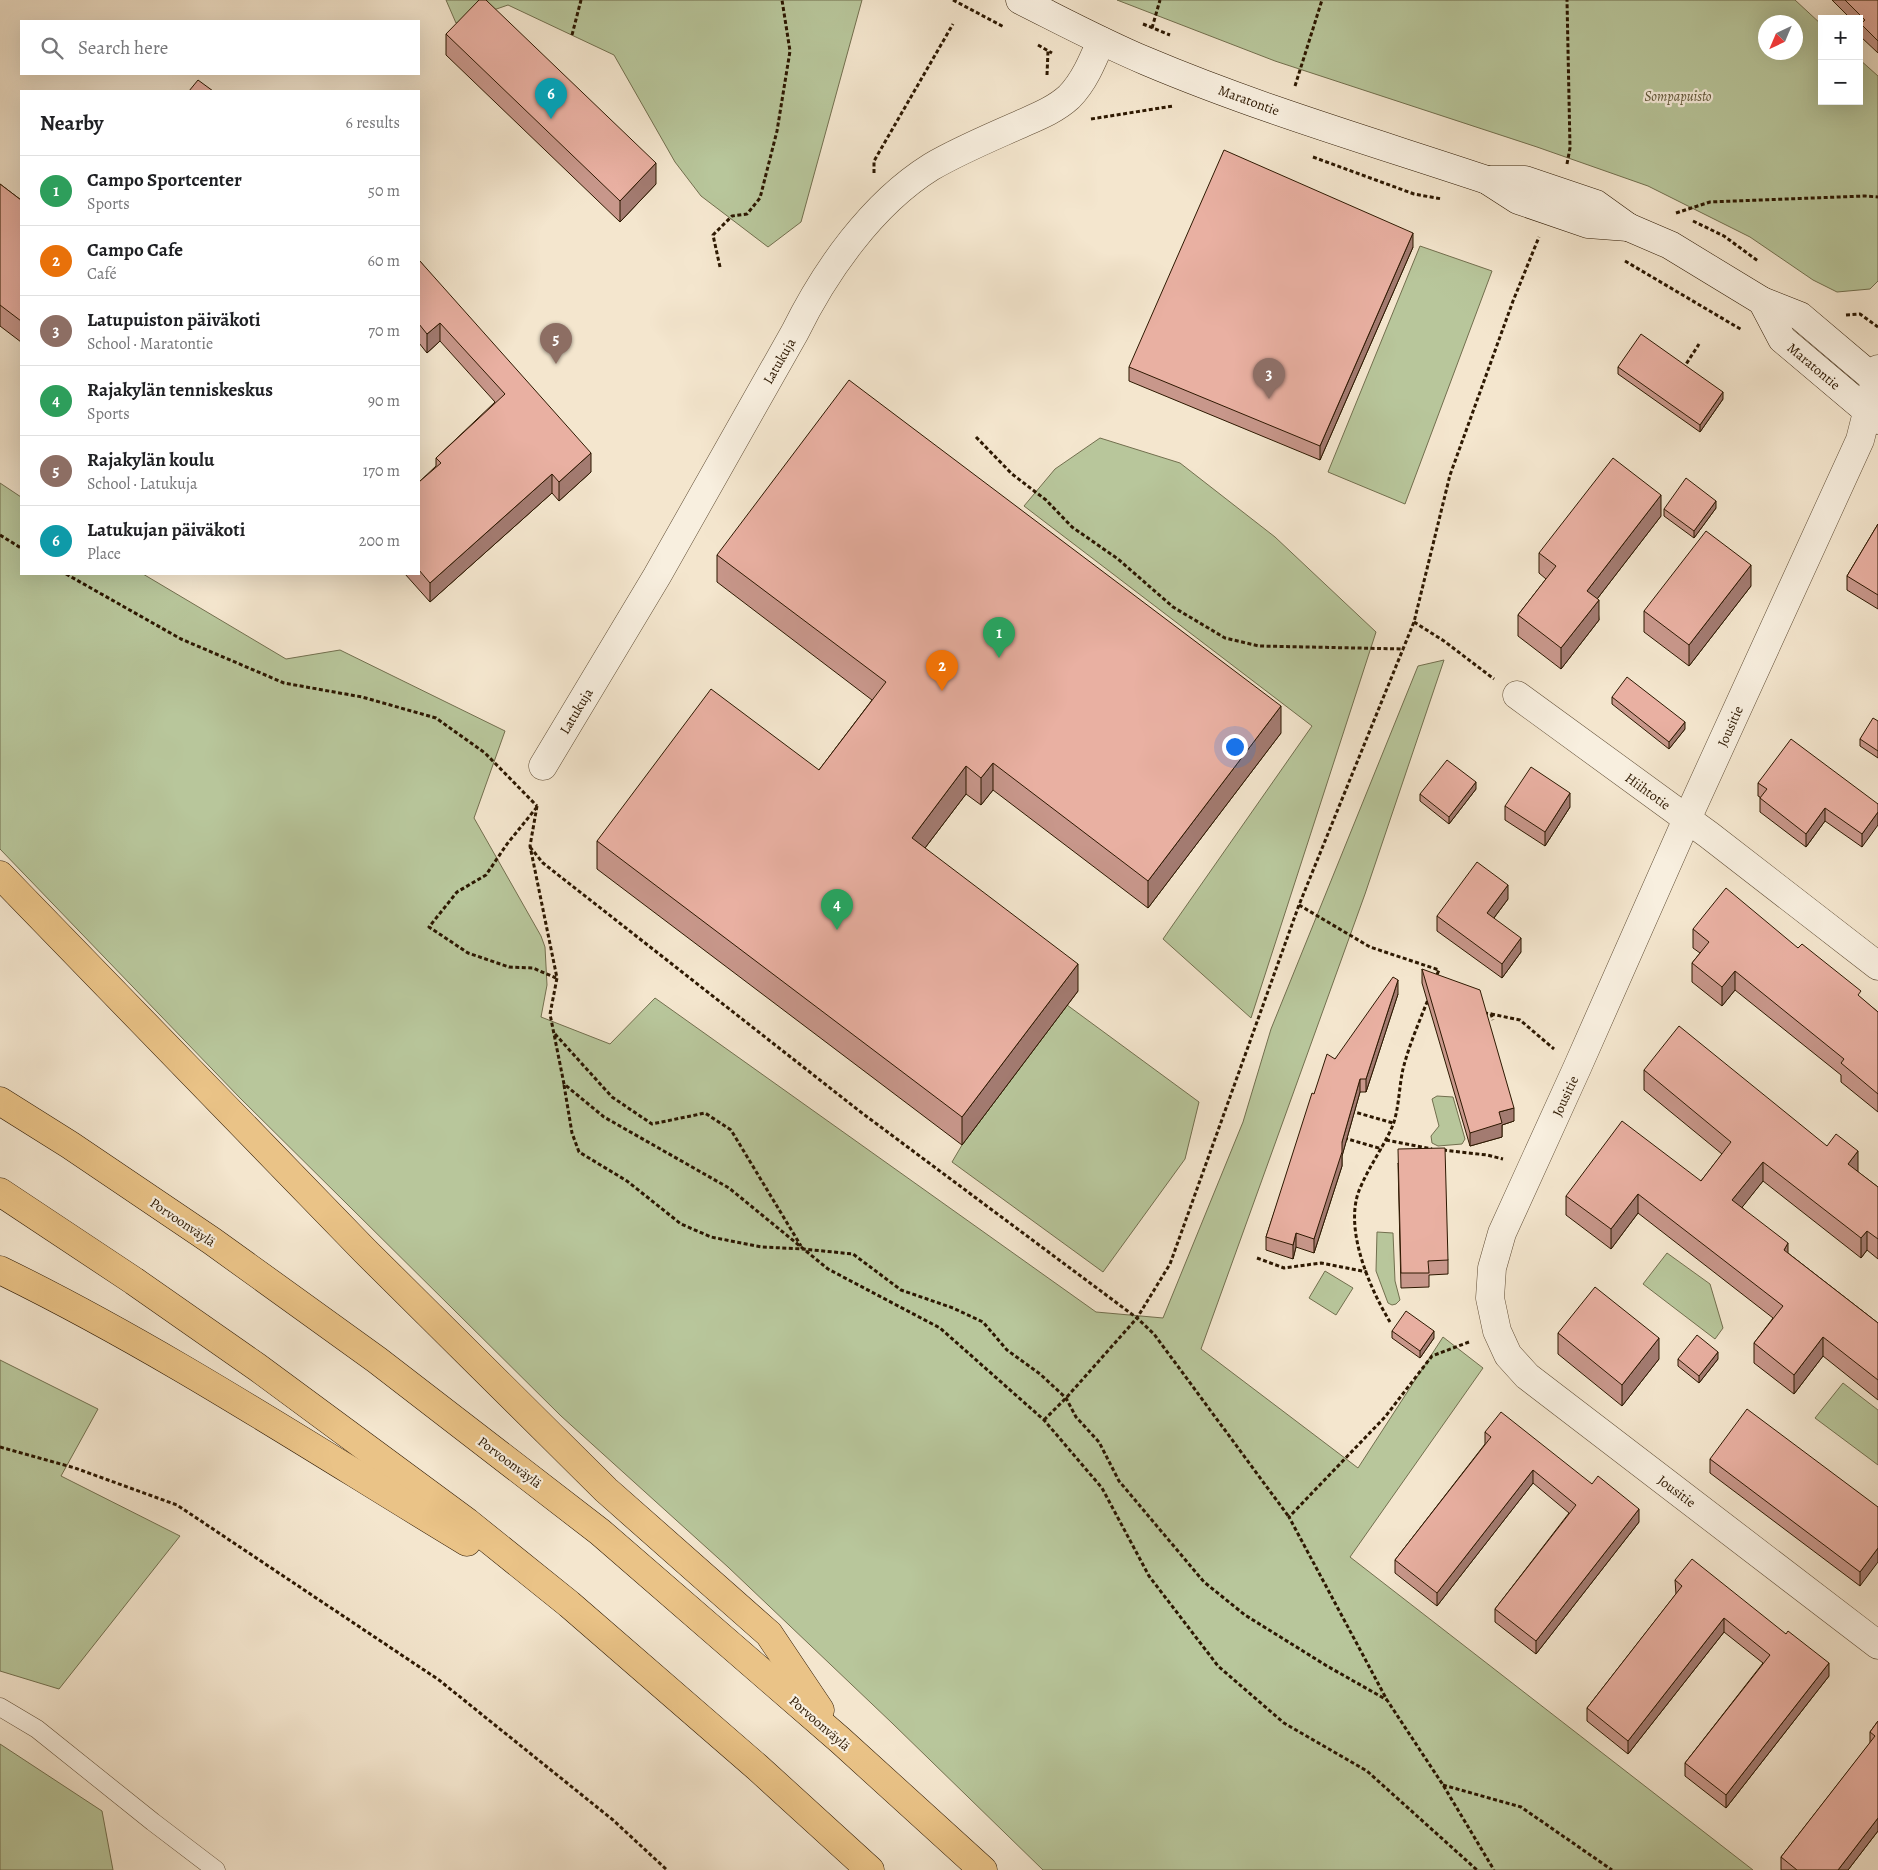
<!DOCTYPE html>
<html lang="en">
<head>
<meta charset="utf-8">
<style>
	:root { --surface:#fff; --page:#f6f6f6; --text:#202124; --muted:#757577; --line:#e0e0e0; --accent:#0f766e }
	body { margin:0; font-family:Alegreya,serif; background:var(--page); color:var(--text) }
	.controls { position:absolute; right:15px; top:15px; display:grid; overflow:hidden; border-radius:0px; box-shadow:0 5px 20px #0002 }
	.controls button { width:45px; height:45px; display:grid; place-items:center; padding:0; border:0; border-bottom:1px solid var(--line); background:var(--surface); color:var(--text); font:25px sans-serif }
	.compass { position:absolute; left:1758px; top:15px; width:45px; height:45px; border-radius:50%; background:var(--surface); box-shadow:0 5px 20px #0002; rotate:224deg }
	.you { position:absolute; left:1234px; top:746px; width:18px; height:18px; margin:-12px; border:4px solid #fff; border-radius:50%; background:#1a73e8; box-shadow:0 0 0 8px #1a73e833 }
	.badge { display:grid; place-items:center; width:32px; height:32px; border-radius:50%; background:var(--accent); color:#fff; font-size:16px; font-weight:700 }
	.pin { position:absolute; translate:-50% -41px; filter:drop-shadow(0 1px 2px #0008) }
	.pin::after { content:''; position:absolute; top:26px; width:18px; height:15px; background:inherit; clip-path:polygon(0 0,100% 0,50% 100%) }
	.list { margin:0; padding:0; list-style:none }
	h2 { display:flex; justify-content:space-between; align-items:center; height:65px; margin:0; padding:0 20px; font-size:21px }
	h2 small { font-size:16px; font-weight:400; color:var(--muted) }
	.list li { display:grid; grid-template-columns:32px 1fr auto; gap:15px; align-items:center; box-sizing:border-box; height:70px; padding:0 20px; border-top:1px solid var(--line) }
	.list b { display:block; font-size:19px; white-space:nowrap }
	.list p { margin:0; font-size:16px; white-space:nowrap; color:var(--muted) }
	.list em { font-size:16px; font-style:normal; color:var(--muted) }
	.icon { flex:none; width:28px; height:28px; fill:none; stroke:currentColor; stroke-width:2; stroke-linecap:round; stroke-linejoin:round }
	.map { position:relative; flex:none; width:1878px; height:1870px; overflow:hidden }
	.search { position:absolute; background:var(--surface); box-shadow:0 5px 20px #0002; left:20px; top:20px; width:400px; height:55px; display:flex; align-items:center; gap:12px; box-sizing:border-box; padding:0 18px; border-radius:0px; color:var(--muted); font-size:19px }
	.panel { position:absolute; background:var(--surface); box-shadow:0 5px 20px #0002; left:20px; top:90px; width:400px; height:485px; border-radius:0px }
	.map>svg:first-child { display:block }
	.green { fill:#b8c69b; stroke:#726f4e; fill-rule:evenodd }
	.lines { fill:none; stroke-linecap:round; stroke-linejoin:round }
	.service-casing { stroke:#5f4c34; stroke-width:19 }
	.minor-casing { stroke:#5f4c34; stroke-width:29 }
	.secondary-casing { stroke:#2d1801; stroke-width:29 }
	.motorway-casing { stroke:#2d1801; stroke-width:29 }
	.path { stroke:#2d1801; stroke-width:3; stroke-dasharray:4 2.5; stroke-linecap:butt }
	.service { stroke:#f8efdf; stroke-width:18 }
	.minor { stroke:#f8efdf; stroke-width:28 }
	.secondary { stroke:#f8efdf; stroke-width:28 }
	.motorway { stroke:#eac387; stroke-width:28 }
	.wall { fill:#c8978b; stroke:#2d1801 }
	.shaded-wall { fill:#a37b71; stroke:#2d1801 }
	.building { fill:#e9b0a2; stroke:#2d1801 }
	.labels { text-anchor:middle; stroke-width:4.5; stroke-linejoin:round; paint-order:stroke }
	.park-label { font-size:14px; font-style:italic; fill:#5e5537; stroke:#f8efdf }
	.street-label { font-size:14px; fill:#2d1801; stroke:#f8efdf }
</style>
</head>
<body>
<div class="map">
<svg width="1878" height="1870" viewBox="0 0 1878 1870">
	<rect width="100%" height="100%" fill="#f4e6ce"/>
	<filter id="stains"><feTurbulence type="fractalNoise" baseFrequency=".004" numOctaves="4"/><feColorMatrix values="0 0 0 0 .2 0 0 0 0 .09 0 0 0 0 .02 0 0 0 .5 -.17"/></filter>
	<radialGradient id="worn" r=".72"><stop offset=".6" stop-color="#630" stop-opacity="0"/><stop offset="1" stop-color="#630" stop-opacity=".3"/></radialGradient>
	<g class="green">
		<polygon points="446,0 862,0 801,222 768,247 701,196 675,162 614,55 508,5 456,23"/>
		<path d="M1117,0H1795L1822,25V101H1859V59L1878,76V281L1870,289L1837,292L1813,280L1750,237L1648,186L1537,147L1275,61ZM1766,22H1796V52H1766Z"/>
		<polygon points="1420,246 1492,271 1405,504 1328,472"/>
		<polygon points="1100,438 1180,463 1275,537 1376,632 1251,1018 1163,939 1312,726 1024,506 1055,469"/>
		<polygon points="0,483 21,497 21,574 143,574 286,659 340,650 505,731 474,818 541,936 545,947 547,985 541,1017 610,1044 655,998 1096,1312 1163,1318 1243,1122 1271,1029 1418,666 1444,660 1365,894 1201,1349 1358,1468 1443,1337 1483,1368 1350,1557 1753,1870 1043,1870 892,1723 728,1567 561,1416 239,1097 0,849"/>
		<polygon points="1067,1005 1199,1102 1185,1159 1103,1272 952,1162 962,1145"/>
		<polygon points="1437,1096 1453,1097 1465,1139 1462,1144 1438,1146 1432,1143 1431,1136 1439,1126 1432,1099"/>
		<polygon points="1377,1232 1393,1233 1395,1281 1400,1300 1396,1304 1392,1305 1388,1303 1376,1271"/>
		<polygon points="1667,1253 1710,1284 1723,1328 1715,1339 1643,1284"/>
		<polygon points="1325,1271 1353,1288 1336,1315 1309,1298"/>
		<polygon points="0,1360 98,1409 61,1476 180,1536 59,1689 0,1671"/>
		<polygon points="1843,1383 1878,1410 1878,1465 1815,1418"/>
		<polygon points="0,1744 102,1811 113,1870 0,1870"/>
	</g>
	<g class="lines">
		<g class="service-casing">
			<polyline id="service" points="0,1707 37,1729 153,1822 216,1870"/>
		</g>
		<g class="minor-casing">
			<g id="minor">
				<polyline points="1878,369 1860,440 1687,819 1577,1068 1502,1233 1492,1268 1490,1298 1497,1331 1508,1355 1527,1376 1878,1645"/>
				<polyline points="1517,695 1709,835 1878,966"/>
				<path d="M543,766L657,576L795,332C825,271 872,204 931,167C960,150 992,137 1023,123C1039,116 1056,109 1069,97C1084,82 1093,60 1101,41"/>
			</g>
		</g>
		<g class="secondary-casing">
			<g id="secondary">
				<path d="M1020,0C1062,21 1103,43 1146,61C1257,108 1373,142 1487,180L1518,200L1588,224L1628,227"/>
				<polyline points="1487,180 1525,180 1596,204 1628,227 1670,245 1762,301 1800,316 1878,382"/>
				<polyline points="1762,301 1782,339 1878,420"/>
			</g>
		</g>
		<g class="motorway-casing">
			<g id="motorway">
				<polyline points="0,875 365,1251 606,1490 769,1634 820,1710"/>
				<polyline points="0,1101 70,1145 212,1241 377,1360 600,1532 840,1740 983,1870"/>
				<polyline points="0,1192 134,1281 257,1367 467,1522 569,1604 757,1767 870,1870"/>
				<path d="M0,1270C162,1349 313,1449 467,1542"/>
			</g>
		</g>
		<g class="path">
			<polyline points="953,0 1004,27"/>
			<polyline points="1143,24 1170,35"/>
			<polyline points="1152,28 1160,0"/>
			<polyline points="572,35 581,0"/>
			<polyline points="1038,45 1052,53"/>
			<polyline points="1047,75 1048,51"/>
			<polyline points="1295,86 1322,0"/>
			<polyline points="1091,119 1173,106"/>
			<polyline points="1313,157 1414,194 1442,199"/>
			<polyline points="1567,164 1570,148 1567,0"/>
			<polyline points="874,173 874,161 953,24"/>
			<polyline points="1676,213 1710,202 1865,196 1878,197"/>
			<polyline points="1693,221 1724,236 1758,261"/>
			<polyline points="1625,261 1742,330"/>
			<polyline points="720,267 713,235 732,216 747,214 760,198 777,131 790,51 782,0"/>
			<polyline points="1846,315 1860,314 1878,327"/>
			<polyline points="1683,369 1699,344"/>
			<polyline points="976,437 1012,474 1046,500 1072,527 1118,559 1173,607 1225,638 1259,646 1404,649"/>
			<polyline points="0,535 21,548"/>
			<polyline points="66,574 181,639 284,683 362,697 436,718 485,753 537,806"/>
			<polyline points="1414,622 1444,641 1494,679"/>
			<polyline points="537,806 530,846 557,978 550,1014 564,1084 604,1117 729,1188 828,1269 940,1328 1044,1420 1102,1488 1149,1576 1218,1666 1284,1723 1367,1771 1477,1870"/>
			<polyline points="537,807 507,844 486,875 457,892 429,927 468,953 509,967 533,968 556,978"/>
			<polyline points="530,847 543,863 862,1113 1137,1318 1154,1334 1289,1517"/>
			<polyline points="1299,905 1370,947 1439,970 1436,977"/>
			<polyline points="1484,1013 1491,1014 1493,1020"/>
			<polyline points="1491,1014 1520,1020 1554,1049"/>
			<polyline points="555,1034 612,1097 652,1124 705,1113 731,1130 801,1246"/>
			<polyline points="564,1085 572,1133 579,1152 627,1181 681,1224 711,1237 762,1247 803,1249 853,1254 901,1290 953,1308 983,1322 1007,1350 1040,1374 1066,1398 1076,1417 1099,1442 1119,1481 1204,1582 1245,1615 1327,1666 1387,1700"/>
			<polyline points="1351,1111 1393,1123"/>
			<polyline points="1344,1138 1382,1149"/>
			<polyline points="1386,1140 1432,1149"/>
			<polyline points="1443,1150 1487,1155 1503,1159"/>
			<polyline points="1257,1258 1284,1268 1321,1263 1367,1272"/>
			<path d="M1390,1322C1369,1287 1342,1225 1361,1186C1370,1165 1384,1146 1393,1125C1399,1108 1399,1087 1403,1069C1409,1045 1420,1020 1429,997"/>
			<polyline points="1469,1342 1432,1356 1385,1417 1289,1517 1387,1700 1443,1785 1494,1870"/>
			<polyline points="1044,1420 1066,1398 1137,1318 1170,1264 1299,905 1414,622 1450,475 1513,301 1539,237"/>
			<polyline points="0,1447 75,1468 177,1505 439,1680 613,1820 667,1870"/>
			<polyline points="1443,1785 1521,1807 1612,1870"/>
		</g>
		<use href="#service" class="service"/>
		<use href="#minor" class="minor"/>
		<use href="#secondary" class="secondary"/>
		<use href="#motorway" class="motorway"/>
	</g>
	<g class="wall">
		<polygon points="1832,0 1878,0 1878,53 1861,37 1861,28 1859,26 1859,19 1851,19"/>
		<polygon points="446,34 656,184 620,222 446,55"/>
		<polygon points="0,184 21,200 21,342 0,326"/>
		<polygon points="1413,247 1320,460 1129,381 1129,367"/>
		<polygon points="419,260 591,472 559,501 552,493 430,602 405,574 419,574 419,482 436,466 436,458 495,402 440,341 427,353 419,343"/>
		<polygon points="1618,367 1723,399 1700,432 1618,374"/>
		<polygon points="1716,508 1694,538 1664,516 1664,509"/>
		<polygon points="1661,516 1597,599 1599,620 1561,669 1518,636 1518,615 1546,579 1539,573 1539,553"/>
		<polygon points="1878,524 1878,609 1847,590 1847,576"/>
		<polygon points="717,555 1281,733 1148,908 993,790 981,805 966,794 925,848 1078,991 962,1145 597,869 597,841 819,770 872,700 717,582"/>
		<polygon points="1751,586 1689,666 1644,632 1644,611"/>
		<polygon points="1612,697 1685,729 1669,749 1612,704"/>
		<polygon points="1878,721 1878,758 1860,746 1860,739"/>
		<polygon points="1758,783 1878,804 1862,847 1825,821 1806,847 1760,812 1760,797 1758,796"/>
		<polygon points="1476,789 1449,824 1420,801 1420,794"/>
		<polygon points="1505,806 1570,807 1545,846 1505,820"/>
		<polygon points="1508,899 1494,918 1521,952 1502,978 1437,931 1437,916"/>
		<polygon points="1693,929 1798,948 1878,1012 1878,1112 1841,1082 1841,1075 1735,990 1722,1006 1692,982 1692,963 1700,953 1693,948"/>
		<polygon points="1422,969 1514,1121 1502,1125 1502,1137 1470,1146 1422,983"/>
		<polygon points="1398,994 1366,1092 1360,1092 1342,1156 1342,1166 1314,1253 1296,1247 1293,1259 1266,1250 1266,1237 1314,1094 1335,1059"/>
		<polygon points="1644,1070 1858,1171 1858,1172 1878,1187 1878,1259 1867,1250 1861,1258 1763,1181 1742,1207 1788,1253 1878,1323 1878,1400 1823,1356 1794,1394 1754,1363 1754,1343 1773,1318 1638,1213 1611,1249 1566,1215 1566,1196 1701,1181 1722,1154 1644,1090"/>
		<polygon points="1398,1163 1448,1260 1448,1274 1429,1275 1429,1287 1401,1288"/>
		<polygon points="1392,1331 1434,1338 1420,1358 1392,1338"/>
		<polygon points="1558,1333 1659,1359 1622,1406 1558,1354"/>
		<polygon points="1678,1359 1718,1359 1699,1383 1678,1366"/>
		<polygon points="1485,1432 1592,1484 1639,1522 1536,1654 1495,1622 1495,1609 1569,1513 1533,1483 1437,1606 1395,1573 1395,1560 1485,1444"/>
		<polygon points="1710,1459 1878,1507 1860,1586 1710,1473"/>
		<polygon points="1675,1580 1829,1676 1726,1808 1685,1776 1685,1763 1763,1663 1724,1632 1628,1754 1587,1721 1587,1708 1676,1594"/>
		<polygon points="1878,1721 1878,1831 1848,1870 1781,1870 1781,1857 1870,1743 1870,1732"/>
	</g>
	<g class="shaded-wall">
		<polygon points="656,163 656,184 620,222 620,201"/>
		<polygon points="1413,233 1413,247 1320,460 1320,446"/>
		<polygon points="440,323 440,341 427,353 427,334"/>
		<polygon points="1723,392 1723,399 1700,432 1700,425"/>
		<polygon points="591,453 591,472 559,501 559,482"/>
		<polygon points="552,474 552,493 430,602 430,583"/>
		<polygon points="1661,495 1661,516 1587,612 1587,591"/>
		<polygon points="1716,501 1716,508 1694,538 1694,531"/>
		<polygon points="1751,565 1751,586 1689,666 1689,645"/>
		<polygon points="1599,600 1599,620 1561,669 1561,648"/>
		<polygon points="1281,706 1281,733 1148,908 1148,881"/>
		<polygon points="1685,722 1685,729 1669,749 1669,742"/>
		<polygon points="993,763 993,790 981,805 981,778"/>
		<polygon points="966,766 966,794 912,865 912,838"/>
		<polygon points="1476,782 1476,789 1449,824 1449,817"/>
		<polygon points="1570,793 1570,807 1545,846 1545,832"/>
		<polygon points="1825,808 1825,821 1806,847 1806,834"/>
		<polygon points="1878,812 1878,825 1862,847 1862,834"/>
		<polygon points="1508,885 1508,899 1487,927 1487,913"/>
		<polygon points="1521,938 1521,952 1502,978 1502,964"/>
		<polygon points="1078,964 1078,991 962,1145 962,1117"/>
		<polygon points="1735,971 1735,990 1722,1006 1722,987"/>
		<polygon points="1398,980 1398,994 1366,1092 1366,1079"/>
		<polygon points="1360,1079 1360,1092 1342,1156 1342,1166 1314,1253 1314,1239"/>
		<polygon points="1514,1108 1514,1121 1502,1125 1502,1137 1470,1146 1470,1133 1499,1112"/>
		<polygon points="1858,1151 1858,1171 1848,1184 1848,1164"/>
		<polygon points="1763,1162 1763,1181 1732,1220 1732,1200"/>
		<polygon points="1638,1194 1638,1213 1611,1249 1611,1229"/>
		<polygon points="1867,1231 1867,1250 1861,1258 1861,1238"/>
		<polygon points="1296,1233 1296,1247 1293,1259 1293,1245"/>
		<polygon points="1788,1243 1788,1263 1784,1250"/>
		<polygon points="1434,1331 1434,1338 1420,1358 1420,1351"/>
		<polygon points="1823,1337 1823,1356 1794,1394 1794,1375"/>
		<polygon points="1659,1338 1659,1359 1622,1406 1622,1385"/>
		<polygon points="1718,1352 1718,1359 1699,1383 1699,1376"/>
		<polygon points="1533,1470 1533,1483 1437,1606 1437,1593"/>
		<polygon points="1639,1509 1639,1522 1536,1654 1536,1641"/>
		<polygon points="1878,1548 1878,1562 1860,1586 1860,1572"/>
		<polygon points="1724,1618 1724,1632 1628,1754 1628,1741"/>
		<polygon points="1829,1663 1829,1676 1726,1808 1726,1795"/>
		<polygon points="1878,1818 1878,1831 1848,1870 1838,1870"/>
	</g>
	<g class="building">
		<polygon points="479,0 486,0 656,163 620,201 446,34"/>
		<polygon points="1845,0 1878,0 1878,41 1861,24 1865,20"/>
		<polygon points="198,80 213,91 189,91"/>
		<polygon points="1224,150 1413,233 1320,446 1129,367"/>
		<polygon points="0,184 21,200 21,321 0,305"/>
		<polygon points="419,260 591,453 559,482 552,474 430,583 419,570 419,482 441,463 436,458 505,394 440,323 427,334 419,324"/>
		<polygon points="1641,334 1723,392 1700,425 1618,367"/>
		<polygon points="849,380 1281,706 1148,881 993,763 981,778 966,766 912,838 1078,964 962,1117 597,841 711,689 819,770 886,682 717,555"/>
		<polygon points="1613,458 1661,495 1587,591 1599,600 1561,648 1518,615 1556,566 1539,553"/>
		<polygon points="1686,478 1716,501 1694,531 1664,509"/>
		<polygon points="1878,524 1878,595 1847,576"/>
		<polygon points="1706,531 1751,565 1689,645 1644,611"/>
		<polygon points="1627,677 1685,722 1669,742 1612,697"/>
		<polygon points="1873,718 1878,721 1878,751 1860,739"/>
		<polygon points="1791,739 1878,804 1878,812 1862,834 1825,808 1806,834 1760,798 1767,789 1758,783"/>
		<polygon points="1447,760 1476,782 1449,817 1420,794"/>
		<polygon points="1531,767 1570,793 1545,832 1505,806"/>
		<polygon points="1477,862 1508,885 1487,913 1521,938 1502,964 1437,916"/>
		<polygon points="1726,888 1798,948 1802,944 1861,991 1858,995 1878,1012 1878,1094 1841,1063 1844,1059 1735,971 1722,987 1692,963 1709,942 1693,929"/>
		<polygon points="1422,969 1480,990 1514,1108 1499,1112 1502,1123 1470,1133"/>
		<polygon points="1393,977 1398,980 1366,1079 1360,1079 1342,1142 1342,1152 1314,1239 1296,1233 1293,1245 1266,1237 1312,1093 1314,1094 1327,1054 1335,1059"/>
		<polygon points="1679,1026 1827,1146 1836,1134 1858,1151 1848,1164 1878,1187 1878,1239 1867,1231 1861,1238 1763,1162 1732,1200 1788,1243 1784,1250 1878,1323 1878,1380 1823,1337 1794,1375 1754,1343 1783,1306 1638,1194 1611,1229 1566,1196 1622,1121 1701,1181 1731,1142 1644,1070"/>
		<polygon points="1445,1148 1448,1260 1428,1261 1429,1273 1401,1273 1398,1149"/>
		<polygon points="1595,1287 1659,1338 1622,1385 1558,1333"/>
		<polygon points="1406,1311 1434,1331 1420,1351 1392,1331"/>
		<polygon points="1697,1335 1718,1352 1699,1376 1678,1359"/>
		<polygon points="1747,1409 1878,1507 1878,1548 1860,1572 1710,1459"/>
		<polygon points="1501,1412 1592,1484 1598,1476 1639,1509 1536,1641 1495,1609 1576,1505 1533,1470 1437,1593 1395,1560 1491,1437 1485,1432"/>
		<polygon points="1692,1559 1786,1634 1788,1631 1829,1663 1726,1795 1685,1763 1770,1655 1724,1618 1628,1741 1587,1708 1682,1586 1675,1580"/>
		<polygon points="1878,1721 1878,1818 1838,1870 1797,1870 1781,1857 1875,1736 1870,1732"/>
	</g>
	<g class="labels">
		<g class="park-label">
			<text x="1678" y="101">Sompapuisto</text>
		</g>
		<g class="street-label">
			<text transform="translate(1249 100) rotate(20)" y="5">Maratontie</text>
			<text transform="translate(779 361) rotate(-60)" y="5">Latukuja</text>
			<text transform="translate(1814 366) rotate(40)" y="5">Maratontie</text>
			<text transform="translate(576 711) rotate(-59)" y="5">Latukuja</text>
			<text transform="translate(1730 726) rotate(-66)" y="5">Jousitie</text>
			<text transform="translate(1648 791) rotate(36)" y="5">Hiihtotie</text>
			<text transform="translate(1565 1096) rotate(-65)" y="5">Jousitie</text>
			<text transform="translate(183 1222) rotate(34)" y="5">Porvoonväylä</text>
			<text transform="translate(510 1462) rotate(37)" y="5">Porvoonväylä</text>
			<text transform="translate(1677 1491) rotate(37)" y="5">Jousitie</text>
			<text transform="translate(820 1723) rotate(41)" y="5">Porvoonväylä</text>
		</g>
	</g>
	<rect width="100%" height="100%" filter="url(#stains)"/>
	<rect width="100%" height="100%" fill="url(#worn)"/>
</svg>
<div class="controls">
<button>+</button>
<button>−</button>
</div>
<svg class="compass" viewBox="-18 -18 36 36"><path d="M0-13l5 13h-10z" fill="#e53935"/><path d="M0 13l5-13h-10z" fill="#757577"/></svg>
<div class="you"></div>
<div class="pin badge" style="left:999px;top:658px;background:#2e9e5b">1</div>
<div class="pin badge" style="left:942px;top:691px;background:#e8710a">2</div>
<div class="pin badge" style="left:1269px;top:399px;background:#8d6e63">3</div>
<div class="pin badge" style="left:837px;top:930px;background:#2e9e5b">4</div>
<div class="pin badge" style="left:556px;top:364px;background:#8d6e63">5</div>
<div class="pin badge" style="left:551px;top:119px;background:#0f9aa8">6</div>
<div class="search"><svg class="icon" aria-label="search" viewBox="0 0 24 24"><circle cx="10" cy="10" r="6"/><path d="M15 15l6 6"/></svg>Search here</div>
<section class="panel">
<h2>Nearby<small>6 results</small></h2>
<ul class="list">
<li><span class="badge" style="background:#2e9e5b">1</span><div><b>Campo Sportcenter</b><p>Sports</p></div><em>50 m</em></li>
<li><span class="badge" style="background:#e8710a">2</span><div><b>Campo Cafe</b><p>Café</p></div><em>60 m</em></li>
<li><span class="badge" style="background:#8d6e63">3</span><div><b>Latupuiston päiväkoti</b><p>School · Maratontie</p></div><em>70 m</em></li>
<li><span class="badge" style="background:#2e9e5b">4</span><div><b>Rajakylän tenniskeskus</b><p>Sports</p></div><em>90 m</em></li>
<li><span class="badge" style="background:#8d6e63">5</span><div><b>Rajakylän koulu</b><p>School · Latukuja</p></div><em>170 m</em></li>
<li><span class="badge" style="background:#0f9aa8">6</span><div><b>Latukujan päiväkoti</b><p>Place</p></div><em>200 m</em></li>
</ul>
</section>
</div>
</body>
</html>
